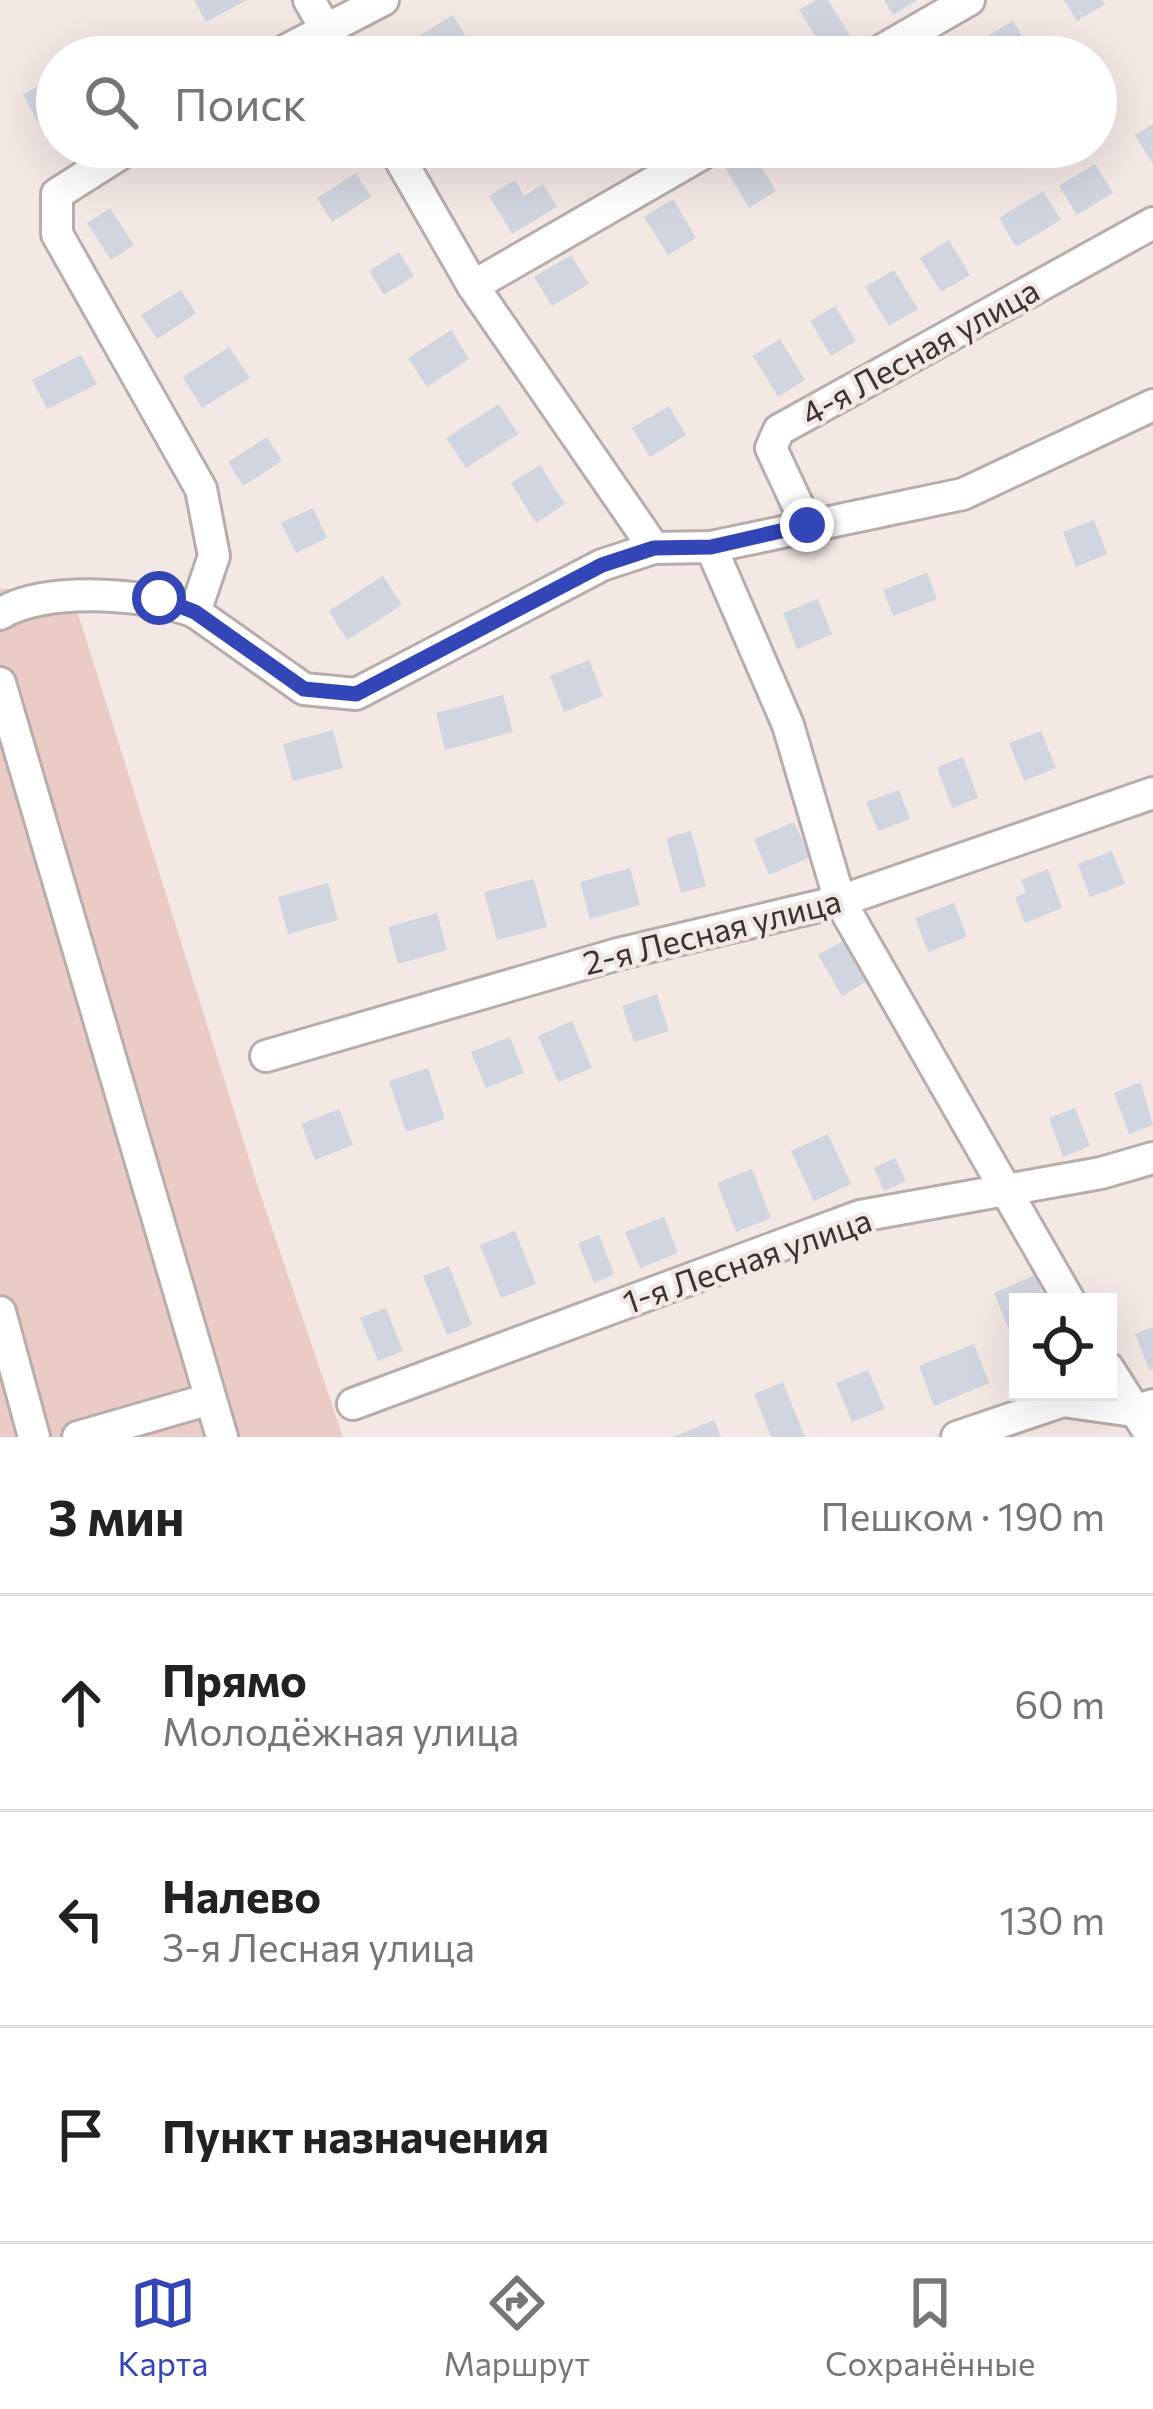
<!DOCTYPE html>
<html lang="ru">
<head>
<meta charset="utf-8">
<style>
	:root { --surface:#fff; --page:#f6f6f6; --text:#222; --muted:#767676; --line:#e0e0e0; --accent:#3346b8 }
	body { margin:0; font-family:Commissioner,sans-serif; background:var(--page); color:var(--text) }
	.controls { position:absolute; right:36px; bottom:36px; display:grid; overflow:hidden; border-radius:0px; box-shadow:0 12px 48px #0002 }
	.controls button { width:108px; height:108px; display:grid; place-items:center; padding:0; border:0; border-bottom:3px solid var(--line); background:var(--surface); color:var(--text); font:60px sans-serif }
	.stop { position:absolute; width:36px; height:36px; margin:-27px; border:9px solid #3346b8; border-radius:50%; background:#fff }
	.stop.end { background:#3346b8; border-color:#fff; box-shadow:0 3px 12px #0008 }
	.list { margin:0; padding:0; list-style:none }
	h2 { display:flex; justify-content:space-between; align-items:center; height:156px; margin:0; padding:0 48px; font-size:51px }
	h2 small { font-size:39px; font-weight:400; color:var(--muted) }
	.list li { display:grid; grid-template-columns:78px 1fr auto; gap:36px; align-items:center; box-sizing:border-box; height:216px; padding:0 48px; border-top:3px solid var(--line) }
	.list b { display:block; font-size:45px; white-space:nowrap }
	.list p { margin:0; font-size:39px; white-space:nowrap; color:var(--muted) }
	.list em { font-size:39px; font-style:normal; color:var(--muted) }
	.icon { flex:none; width:66px; height:66px; fill:none; stroke:currentColor; stroke-width:2; stroke-linecap:round; stroke-linejoin:round }
	.map { position:relative; flex:none; width:1153px; height:1437px; overflow:hidden }
	.search { position:absolute; background:var(--surface); box-shadow:0 12px 48px #0002; left:36px; right:36px; top:36px; height:132px; display:flex; align-items:center; gap:30px; box-sizing:border-box; padding:0 42px; border-radius:66px; color:var(--muted); font-size:45px }
	.sheet { height:804px; background:var(--surface) }
	nav { display:flex; justify-content:space-around; align-items:center; box-sizing:border-box; height:168px; border-top:3px solid var(--line); background:var(--surface); font-size:33px; color:var(--muted) }
	nav a { display:grid; justify-items:center; gap:6px }
	nav .on { color:var(--accent) }
	.map>svg:first-child { display:block }
	.green { fill:#eacbc5 }
	.building { fill:#d1d5df }
	.lines { fill:none; stroke-linecap:round; stroke-linejoin:round }
	.minor-casing { stroke:#b8adaa; stroke-width:36 }
	.minor { stroke:#fff; stroke-width:30 }
	.route { stroke:#3346b8; stroke-width:15 }
	.labels { text-anchor:middle; stroke-width:9; stroke-linejoin:round; paint-order:stroke }
	.street-label { font-size:33px; fill:#393433; stroke:#f4e8e5 }
</style>
</head>
<body>
<div class="map">
<svg width="1153" height="1437" viewBox="0 0 1153 1437">
	<rect width="100%" height="100%" fill="#f4e8e5"/>
	<polygon class="green" points="70,588 257,1184 343,1437 0,1437 0,589"/>
	<g class="building">
		<polygon points="194,0 247,0 206,22"/>
		<polygon points="816,0 828,0 851,37 826,53 799,10"/>
		<polygon points="884,0 917,0 893,15"/>
		<polygon points="1064,0 1102,0 1105,4 1077,21"/>
		<polygon points="453,15 470,44 450,57 395,57 392,52"/>
		<polygon points="1013,21 1034,57 993,57 982,39"/>
		<polygon points="57,76 57,114 38,123 23,94"/>
		<polygon points="1153,124 1153,164 1135,135"/>
		<polygon points="450,147 496,147 462,168"/>
		<polygon points="801,147 842,147 844,151 814,168"/>
		<polygon points="751,150 776,191 749,208 724,166"/>
		<polygon points="1095,164 1113,193 1077,215 1059,186"/>
		<polygon points="356,173 371,197 332,222 317,198"/>
		<polygon points="515,180 524,196 543,184 557,207 512,234 489,196"/>
		<polygon points="1043,191 1061,220 1016,247 999,218"/>
		<polygon points="673,199 696,238 668,255 644,217"/>
		<polygon points="110,208 134,245 111,260 87,223"/>
		<polygon points="949,240 970,275 941,292 920,258"/>
		<polygon points="399,252 414,276 384,295 369,271"/>
		<polygon points="571,255 589,284 552,306 534,277"/>
		<polygon points="894,270 918,309 889,326 865,287"/>
		<polygon points="181,290 196,313 157,339 141,315"/>
		<polygon points="835,306 856,341 831,356 810,321"/>
		<polygon points="451,330 469,359 427,387 408,358"/>
		<polygon points="780,339 805,380 778,397 753,356"/>
		<polygon points="229,347 250,378 202,408 183,377"/>
		<polygon points="81,355 97,384 47,409 32,380"/>
		<polygon points="499,404 518,434 466,468 446,438"/>
		<polygon points="669,406 686,435 650,457 632,428"/>
		<polygon points="267,437 282,461 243,486 228,462"/>
		<polygon points="540,465 565,504 536,523 511,483"/>
		<polygon points="313,508 327,538 296,553 281,523"/>
		<polygon points="1094,520 1107,554 1076,567 1063,532"/>
		<polygon points="927,573 937,599 893,616 883,590"/>
		<polygon points="383,576 402,605 347,640 329,611"/>
		<polygon points="818,599 832,634 797,649 783,613"/>
		<polygon points="589,660 603,696 564,712 550,676"/>
		<polygon points="503,695 513,732 445,750 436,713"/>
		<polygon points="333,730 343,768 293,781 283,744"/>
		<polygon points="1041,731 1056,768 1024,781 1009,743"/>
		<polygon points="963,757 978,798 952,808 937,767"/>
		<polygon points="899,790 910,819 878,831 866,802"/>
		<polygon points="794,822 810,857 769,875 754,839"/>
		<polygon points="691,831 706,886 681,893 666,838"/>
		<polygon points="1112,851 1125,884 1090,897 1078,864"/>
		<polygon points="630,868 640,905 590,919 580,882"/>
		<polygon points="1048,869 1062,908 1025,923 1015,897 1026,893 1021,880"/>
		<polygon points="534,879 547,927 497,940 484,892"/>
		<polygon points="328,883 338,920 288,934 278,897"/>
		<polygon points="954,903 967,937 928,952 915,918"/>
		<polygon points="437,913 447,950 398,964 388,927"/>
		<polygon points="854,935 877,975 842,996 818,955"/>
		<polygon points="657,994 669,1031 634,1042 622,1006"/>
		<polygon points="572,1021 592,1068 558,1082 538,1036"/>
		<polygon points="510,1037 524,1073 486,1088 471,1052"/>
		<polygon points="428,1068 445,1119 406,1132 389,1081"/>
		<polygon points="1141,1082 1153,1125 1129,1134 1114,1093"/>
		<polygon points="1075,1108 1090,1146 1063,1157 1049,1118"/>
		<polygon points="339,1109 353,1145 315,1160 301,1124"/>
		<polygon points="828,1134 851,1184 814,1201 791,1151"/>
		<polygon points="895,1158 906,1181 884,1191 874,1168"/>
		<polygon points="752,1169 771,1218 736,1232 717,1183"/>
		<polygon points="664,1217 678,1253 640,1268 625,1232"/>
		<polygon points="515,1231 536,1284 501,1298 480,1245"/>
		<polygon points="599,1235 614,1274 594,1283 578,1243"/>
		<polygon points="449,1266 472,1325 447,1335 423,1276"/>
		<polygon points="1035,1275 1046,1302 1018,1302 1018,1327 1009,1330 994,1293"/>
		<polygon points="386,1308 403,1351 378,1361 360,1318"/>
		<polygon points="1153,1327 1153,1369 1150,1371 1135,1334"/>
		<polygon points="974,1344 989,1383 934,1406 919,1366"/>
		<polygon points="868,1370 885,1409 852,1422 836,1383"/>
		<polygon points="783,1382 805,1437 771,1437 754,1394"/>
		<polygon points="714,1420 721,1437 673,1437"/>
	</g>
	<g class="lines">
		<g class="minor-casing">
			<g id="minor">
				<polyline points="309,0 342,57"/>
				<polyline points="273,57 383,0"/>
				<polyline points="870,57 969,0"/>
				<polyline points="131,147 57,194 57,234 201,489 214,556 195,612 304,689 356,694 602,565 654,548 711,547 963,494 1153,405"/>
				<polyline points="393,147 473,286 654,548"/>
				<polyline points="473,286 714,147"/>
				<polyline points="807,525 771,448 779,430 1153,223"/>
				<polyline points="711,547 788,725 840,901 1070,1302"/>
				<path d="M0,614C44,586 147,593 195,612"/>
				<polyline points="0,683 222,1437"/>
				<polyline points="266,1056 618,954 840,901 1153,793"/>
				<polyline points="0,1312 34,1437"/>
				<polyline points="1108,1368 1152,1437"/>
				<polyline points="353,1404 860,1216 1101,1173 1153,1158"/>
				<polyline points="78,1437 210,1399"/>
				<polyline points="957,1437 1063,1401 1133,1411 1153,1405"/>
			</g>
		</g>
		<use href="#minor" class="minor"/>
	</g>
	<g class="lines">
		<polyline class="route" points="159,598 195,612 304,689 356,694 602,565 654,548 711,547 807,525"/>
	</g>
	<g class="labels">
		<g class="street-label">
			<text transform="translate(920 352) rotate(-29)" y="12">4-я Лесная улица</text>
			<text transform="translate(712 932) rotate(-14)" y="12">2-я Лесная улица</text>
			<text transform="translate(747 1261) rotate(-19)" y="12">1-я Лесная улица</text>
		</g>
	</g>
</svg>
<div class="controls">
<button><svg class="icon" aria-label="locate" viewBox="0 0 24 24"><circle cx="12" cy="12" r="6"/><path d="M12 2v4M12 18v4M2 12h4M18 12h4"/></svg></button>
</div>
<div class="stop" style="left:159px;top:598px"></div>
<div class="stop end" style="left:807px;top:525px"></div>
<div class="search"><svg class="icon" aria-label="search" viewBox="0 0 24 24"><circle cx="10" cy="10" r="6"/><path d="M15 15l6 6"/></svg>Поиск</div>
</div>
<section class="sheet">
<h2>3 мин<small>Пешком · 190 m</small></h2>
<ul class="list">
<li><svg class="icon" aria-label="ahead" viewBox="0 0 24 24"><path d="M12 20V5M6 11l6-6 6 6"/></svg><div><b>Прямо</b><p>Молодёжная улица</p></div><em>60 m</em></li>
<li><svg class="icon" aria-label="left" viewBox="0 0 24 24"><path d="M17 20v-9H6M10 6l-5 5 5 5"/></svg><div><b>Налево</b><p>3-я Лесная улица</p></div><em>130 m</em></li>
<li><svg class="icon" aria-label="arrive" viewBox="0 0 24 24"><path d="M6 21V4h12l-3 4 3 4H6"/></svg><div><b>Пункт назначения</b></div></li>
</ul>
</section>
<nav>
<a class="on"><svg class="icon" aria-label="map" viewBox="0 0 24 24"><path d="M3 6l6-2 6 2 6-2v14l-6 2-6-2-6 2zM9 4v14M15 6v14"/></svg>Карта</a>
<a><svg class="icon" aria-label="directions" viewBox="0 0 24 24"><path d="M12 3l9 9-9 9-9-9zM9 14v-3h6M13 9l2 2-2 2"/></svg>Маршрут</a>
<a><svg class="icon" aria-label="saved" viewBox="0 0 24 24"><path d="M7 4h10v16l-5-4-5 4z"/></svg>Сохранённые</a>
</nav>
</body>
</html>
